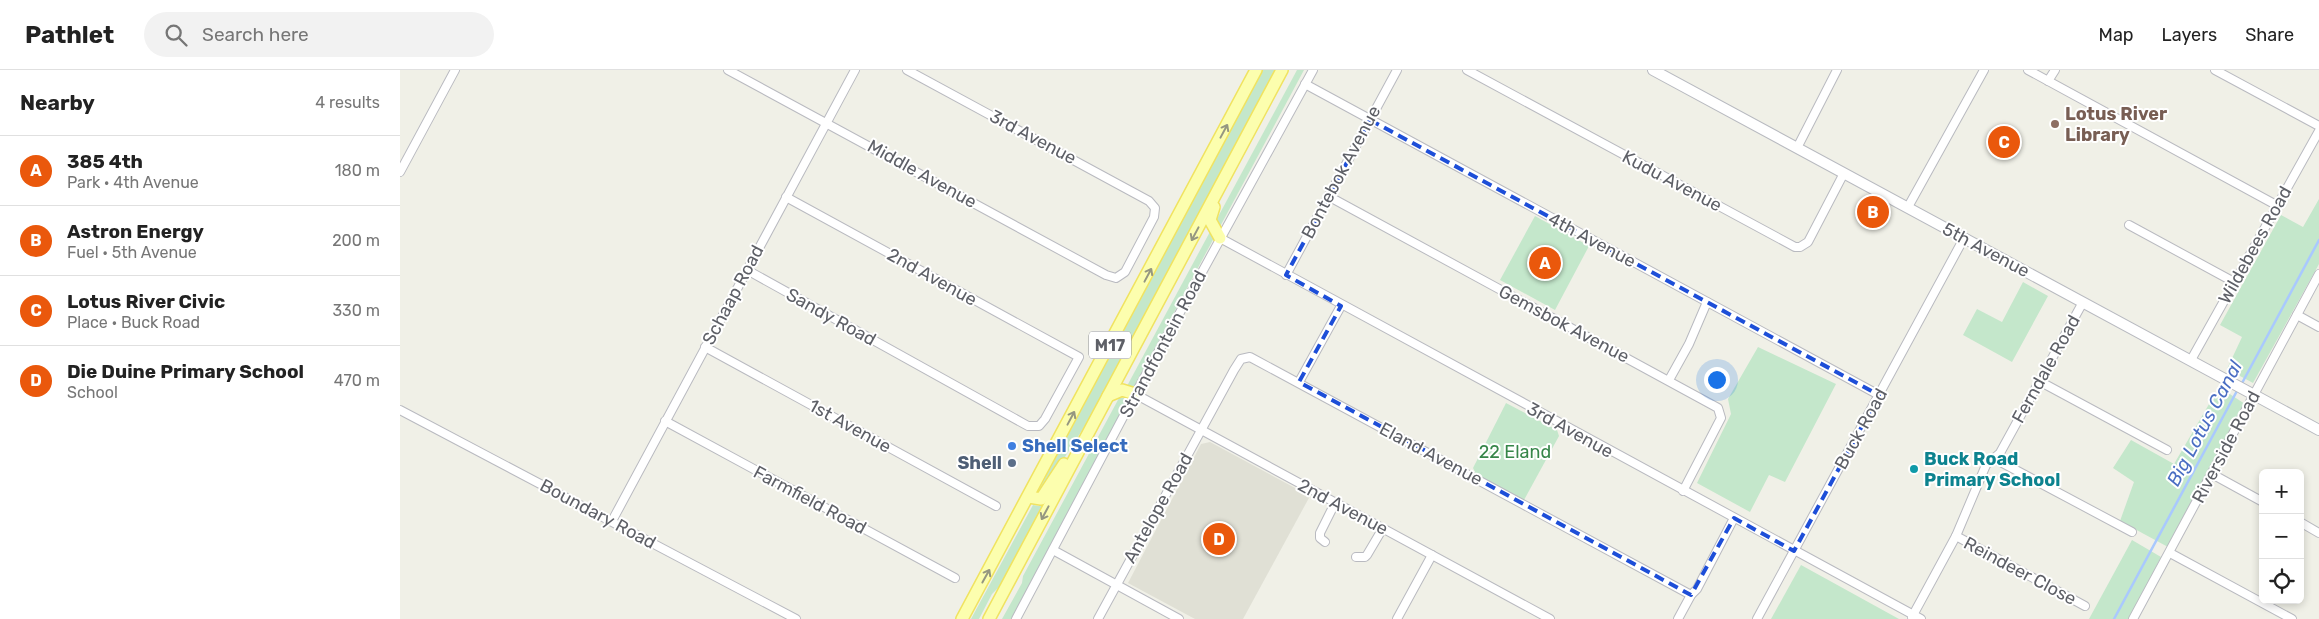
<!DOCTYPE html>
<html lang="en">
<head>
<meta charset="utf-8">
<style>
	:root { --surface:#fff; --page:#f2f2f2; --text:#222; --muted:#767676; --line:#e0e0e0; --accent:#ea580c }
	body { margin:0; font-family:Rubik,sans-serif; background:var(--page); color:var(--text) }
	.controls { position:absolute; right:15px; bottom:15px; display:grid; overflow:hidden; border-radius:8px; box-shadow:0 2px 8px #0003 }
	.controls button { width:45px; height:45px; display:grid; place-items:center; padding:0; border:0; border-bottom:1px solid var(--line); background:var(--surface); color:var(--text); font:25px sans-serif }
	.you { position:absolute; left:1316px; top:309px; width:18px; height:18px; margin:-12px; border:4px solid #fff; border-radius:50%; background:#1a73e8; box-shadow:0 0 0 8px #1a73e833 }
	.badge { display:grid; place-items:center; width:32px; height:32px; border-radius:50%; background:var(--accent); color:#fff; font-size:16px; font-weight:700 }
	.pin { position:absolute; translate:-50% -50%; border:2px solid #fff; box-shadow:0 1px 5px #0006 }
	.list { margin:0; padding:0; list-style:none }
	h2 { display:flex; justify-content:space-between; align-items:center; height:65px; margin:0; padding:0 20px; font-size:21px }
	h2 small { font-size:16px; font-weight:400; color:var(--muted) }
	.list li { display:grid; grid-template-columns:32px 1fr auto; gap:15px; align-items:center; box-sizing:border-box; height:70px; padding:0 20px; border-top:1px solid var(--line) }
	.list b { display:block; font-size:19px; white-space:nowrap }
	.list p { margin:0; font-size:16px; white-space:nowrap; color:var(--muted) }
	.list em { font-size:16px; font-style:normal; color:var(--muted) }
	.icon { flex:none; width:28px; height:28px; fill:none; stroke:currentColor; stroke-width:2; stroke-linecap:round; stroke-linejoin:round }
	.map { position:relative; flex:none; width:1919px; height:549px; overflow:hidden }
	header { display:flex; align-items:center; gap:30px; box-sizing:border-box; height:70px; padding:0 25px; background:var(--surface); border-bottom:1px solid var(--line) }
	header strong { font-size:24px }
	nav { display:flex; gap:28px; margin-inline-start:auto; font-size:18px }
	.search { width:350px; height:45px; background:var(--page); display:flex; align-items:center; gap:12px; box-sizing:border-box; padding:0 18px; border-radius:28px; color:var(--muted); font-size:19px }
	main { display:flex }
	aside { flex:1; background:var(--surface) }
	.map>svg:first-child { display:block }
	.education { fill:#e0e0d5 }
	.green { fill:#c4e7cb }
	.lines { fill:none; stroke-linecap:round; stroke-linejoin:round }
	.stream { stroke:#a9c9fe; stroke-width:2.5 }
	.minor-casing { stroke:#b9bac0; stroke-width:10 }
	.secondary-casing { stroke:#b8bac0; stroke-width:12 }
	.primary-casing { stroke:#f0e360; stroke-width:14 }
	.minor { stroke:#fff; stroke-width:8 }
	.secondary { stroke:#fff; stroke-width:10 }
	.primary { stroke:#fcfeae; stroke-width:11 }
	.oneway { stroke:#959780 }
	.marked { fill:none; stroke:#1d4ed8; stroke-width:4; stroke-dasharray:10 6; stroke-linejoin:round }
	.education-dot { fill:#8d6e63; stroke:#fff; stroke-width:2 }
	.shop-dot { fill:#3f7fe0; stroke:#fff; stroke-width:2 }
	.service-dot { fill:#5c6f8a; stroke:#fff; stroke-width:2 }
	.culture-dot { fill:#0f9aa8; stroke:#fff; stroke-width:2 }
	.labels { text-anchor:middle; stroke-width:4; stroke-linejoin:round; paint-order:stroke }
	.shield { fill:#fff; stroke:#8e9095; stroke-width:1 }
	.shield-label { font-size:16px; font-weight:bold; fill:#5e6067 }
	.education-label { font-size:18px; font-weight:bold; fill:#785e54; stroke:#fff; text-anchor:start }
	.street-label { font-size:18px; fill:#5e6067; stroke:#fff }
	.shop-label { font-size:18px; font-weight:bold; fill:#366cbe; stroke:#fff; text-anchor:start }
	.park-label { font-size:18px; fill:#368649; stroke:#fff }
	.culture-label { font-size:18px; font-weight:bold; fill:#0d838f; stroke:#fff; text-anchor:start }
	.service-label { font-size:18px; font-weight:bold; fill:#4e5e75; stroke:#fff; text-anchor:end }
	.water-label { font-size:19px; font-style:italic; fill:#4a6ec3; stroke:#fff }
</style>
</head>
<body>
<header>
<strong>Pathlet</strong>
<div class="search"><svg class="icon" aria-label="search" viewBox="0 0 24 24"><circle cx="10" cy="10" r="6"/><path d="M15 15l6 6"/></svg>Search here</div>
<nav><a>Map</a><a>Layers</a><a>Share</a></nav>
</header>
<main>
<aside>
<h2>Nearby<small>4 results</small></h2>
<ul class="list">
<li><span class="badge">A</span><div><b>385 4th</b><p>Park · 4th Avenue</p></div><em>180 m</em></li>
<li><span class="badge">B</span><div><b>Astron Energy</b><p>Fuel · 5th Avenue</p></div><em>200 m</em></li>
<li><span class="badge">C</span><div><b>Lotus River Civic</b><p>Place · Buck Road</p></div><em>330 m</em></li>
<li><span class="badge">D</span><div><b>Die Duine Primary School</b><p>School</p></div><em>470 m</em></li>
</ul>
</aside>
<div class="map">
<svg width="1919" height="549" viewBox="0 0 1919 549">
	<rect width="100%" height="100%" fill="#f0f0e7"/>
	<polygon class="education" points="810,372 910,426 843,549 795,549 728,513 801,374"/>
	<g class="green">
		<polygon points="863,0 875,0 690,348 643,421 637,423"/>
		<polygon points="897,0 904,0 734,317 727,316"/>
		<polygon points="1919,129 1919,194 1853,313 1827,299 1842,267 1820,255 1881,145 1903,157"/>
		<polygon points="1135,146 1189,176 1155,240 1100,210"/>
		<polygon points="1623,212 1648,226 1612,292 1563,265 1577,239 1602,252"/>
		<polygon points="1358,277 1436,314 1385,412 1369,405 1350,442 1297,413 1331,344 1328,329"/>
		<polygon points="1819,317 1845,334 1768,477 1720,451 1734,412 1713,398 1731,370 1774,394"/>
		<polygon points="719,328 724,328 725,335 611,549 602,549 622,513 623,506"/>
		<polygon points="1106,333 1157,360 1159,366 1124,430 1076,404 1073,398"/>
		<polygon points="650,428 603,513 592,524 579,549 571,549 633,435 639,436"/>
		<polygon points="1732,470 1761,487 1730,549 1689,549"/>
		<polygon points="1401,495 1499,549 1371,549"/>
	</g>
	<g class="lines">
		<g class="stream">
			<polyline points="1841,315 1919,170"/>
			<polyline points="1714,549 1838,319"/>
		</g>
		<g class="minor-casing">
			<g id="minor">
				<polyline points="328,0 706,205 716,208 725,202 754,147 755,138 749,131 507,0"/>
				<polyline points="1067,0 1395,177 1400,177 1408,172 1444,103"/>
				<polyline points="1628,0 1878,136"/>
				<polyline points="1815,0 1919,56"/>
				<polyline points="1648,11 1655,0"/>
				<polyline points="905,14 1479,325"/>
				<polyline points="1397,78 1437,0"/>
				<polyline points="0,102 55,0"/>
				<polyline points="928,126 1318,338 1321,348 1283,421"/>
				<polyline points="1508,137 1584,0"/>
				<polyline points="1729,155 1834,212"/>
				<polyline points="820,168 1521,549"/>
				<polyline points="347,200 628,356 639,356 645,349 679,287 386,127"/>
				<polyline points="886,205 997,0"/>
				<polyline points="1897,245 1919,257"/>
				<polyline points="305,277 596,436"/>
				<polyline points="1791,290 1919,61"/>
				<polyline points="1269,310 1289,274 1307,232"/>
				<polyline points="1639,311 1767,380"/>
				<polyline points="899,312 941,236"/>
				<polyline points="735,324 1150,549"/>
				<polyline points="0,340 396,549"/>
				<polyline points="265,351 555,508"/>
				<polyline points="1595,389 1732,462"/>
				<polyline points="1812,404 1863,432"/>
				<polyline points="212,451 455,0"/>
				<polyline points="1900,452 1919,463"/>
				<polyline points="1556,466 1685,536"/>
				<polyline points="925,472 920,468 920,463 935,433"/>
				<polyline points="653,480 779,549"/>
				<polyline points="1770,483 1892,549"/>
				<polyline points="956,487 965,487 967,485 983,458"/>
				<polyline points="1512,547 1556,466 1586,395 1600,383 1683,232"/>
				<polyline points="616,549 739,317 913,0"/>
				<polyline points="698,549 834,300 841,289 850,287 1291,525"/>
				<polyline points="997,549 1032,485"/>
				<polyline points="1278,549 1291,525 1297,519 1334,448"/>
				<polyline points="1357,549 1564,168"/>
				<polyline points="1733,549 1919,204"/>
			</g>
		</g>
		<g class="secondary-casing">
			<polyline id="secondary" points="1253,0 1919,360"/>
		</g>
		<g class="primary-casing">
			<g id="primary">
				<polyline points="814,137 810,150 820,168"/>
				<polyline points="708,326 722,320 735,324"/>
				<polyline points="629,427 641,429 664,394"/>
				<polyline points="562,549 856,0"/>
				<polyline points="589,549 882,0"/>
			</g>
		</g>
		<use href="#minor" class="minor"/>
		<use href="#secondary" class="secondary"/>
		<use href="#primary" class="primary"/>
	</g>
	<defs><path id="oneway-shaft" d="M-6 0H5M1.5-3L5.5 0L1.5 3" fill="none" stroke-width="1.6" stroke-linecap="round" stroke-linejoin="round" transform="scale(1.25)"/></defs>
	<g class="oneway">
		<use href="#oneway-shaft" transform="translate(824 61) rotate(-62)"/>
		<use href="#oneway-shaft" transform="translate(795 164) rotate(118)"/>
		<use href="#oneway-shaft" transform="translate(748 205) rotate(-62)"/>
		<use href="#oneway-shaft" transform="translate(671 348) rotate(-62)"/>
		<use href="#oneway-shaft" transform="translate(645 443) rotate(118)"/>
		<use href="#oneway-shaft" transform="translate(586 506) rotate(-61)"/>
	</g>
	<path class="marked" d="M970,50L1479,325L1394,481L1334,448L1291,525L899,312L941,236L886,205Z"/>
	<circle class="education-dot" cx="1655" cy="54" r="5"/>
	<circle class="shop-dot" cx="612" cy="376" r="5"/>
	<circle class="service-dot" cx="612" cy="393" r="5"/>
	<circle class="culture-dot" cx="1514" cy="399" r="5"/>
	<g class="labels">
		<rect class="shield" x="689" y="261.5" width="42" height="27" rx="4"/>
		<g class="shield-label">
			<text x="710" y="281">M17</text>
		</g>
		<g class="education-label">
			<text x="1665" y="50">Lotus River<tspan x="1665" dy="21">Library</tspan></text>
		</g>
		<g class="street-label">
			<text transform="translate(633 67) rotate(28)" y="6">3rd Avenue</text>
			<text transform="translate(941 102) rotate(-62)" y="6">Bontebok Avenue</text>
			<text transform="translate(522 104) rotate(29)" y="6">Middle Avenue</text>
			<text transform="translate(1272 111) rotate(28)" y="6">Kudu Avenue</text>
			<text transform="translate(1192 170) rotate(28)" y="6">4th Avenue</text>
			<text transform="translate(1855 175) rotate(-61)" y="6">Wildebees Road</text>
			<text transform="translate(1586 180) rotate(28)" y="6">5th Avenue</text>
			<text transform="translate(532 207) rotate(29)" y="6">2nd Avenue</text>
			<text transform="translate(333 225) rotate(-62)" y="6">Schaap Road</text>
			<text transform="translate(431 247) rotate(29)" y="6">Sandy Road</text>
			<text transform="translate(1164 254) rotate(28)" y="6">Gemsbok Avenue</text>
			<text transform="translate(763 274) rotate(-62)" y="6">Strandfontein Road</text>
			<text transform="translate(1646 299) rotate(-61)" y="6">Ferndale Road</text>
			<text transform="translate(450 356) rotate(29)" y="6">1st Avenue</text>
			<text transform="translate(1461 359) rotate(-61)" y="6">Buck Road</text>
			<text transform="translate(1170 360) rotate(29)" y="6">3rd Avenue</text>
			<text transform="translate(1826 377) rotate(-62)" y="6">Riverside Road</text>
			<text transform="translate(1031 384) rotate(28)" y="6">Eland Avenue</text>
			<text transform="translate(410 430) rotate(28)" y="6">Farmfield Road</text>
			<text transform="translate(943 437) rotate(28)" y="6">2nd Avenue</text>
			<text transform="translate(758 438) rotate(-61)" y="6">Antelope Road</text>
			<text transform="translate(198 444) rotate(28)" y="6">Boundary Road</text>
			<text transform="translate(1620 501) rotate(28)" y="6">Reindeer Close</text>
		</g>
		<g class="shop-label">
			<text x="622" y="382">Shell Select</text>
		</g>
		<g class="park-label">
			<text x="1115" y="388">22 Eland</text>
		</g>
		<g class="culture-label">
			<text x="1524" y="395">Buck Road<tspan x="1524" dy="21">Primary School</tspan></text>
		</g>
		<g class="service-label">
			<text x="602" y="399">Shell</text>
		</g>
		<g class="water-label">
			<text transform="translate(1804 353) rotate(-62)" y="7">Big Lotus Canal</text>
		</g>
	</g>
</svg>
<div class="controls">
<button>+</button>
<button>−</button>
<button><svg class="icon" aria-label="locate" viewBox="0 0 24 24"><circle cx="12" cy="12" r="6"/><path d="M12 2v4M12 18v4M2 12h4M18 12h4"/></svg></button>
</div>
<div class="you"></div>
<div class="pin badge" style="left:1145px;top:193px">A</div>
<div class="pin badge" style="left:1473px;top:142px">B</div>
<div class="pin badge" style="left:1604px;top:72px">C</div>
<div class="pin badge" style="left:819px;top:469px">D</div>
</div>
</main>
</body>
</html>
